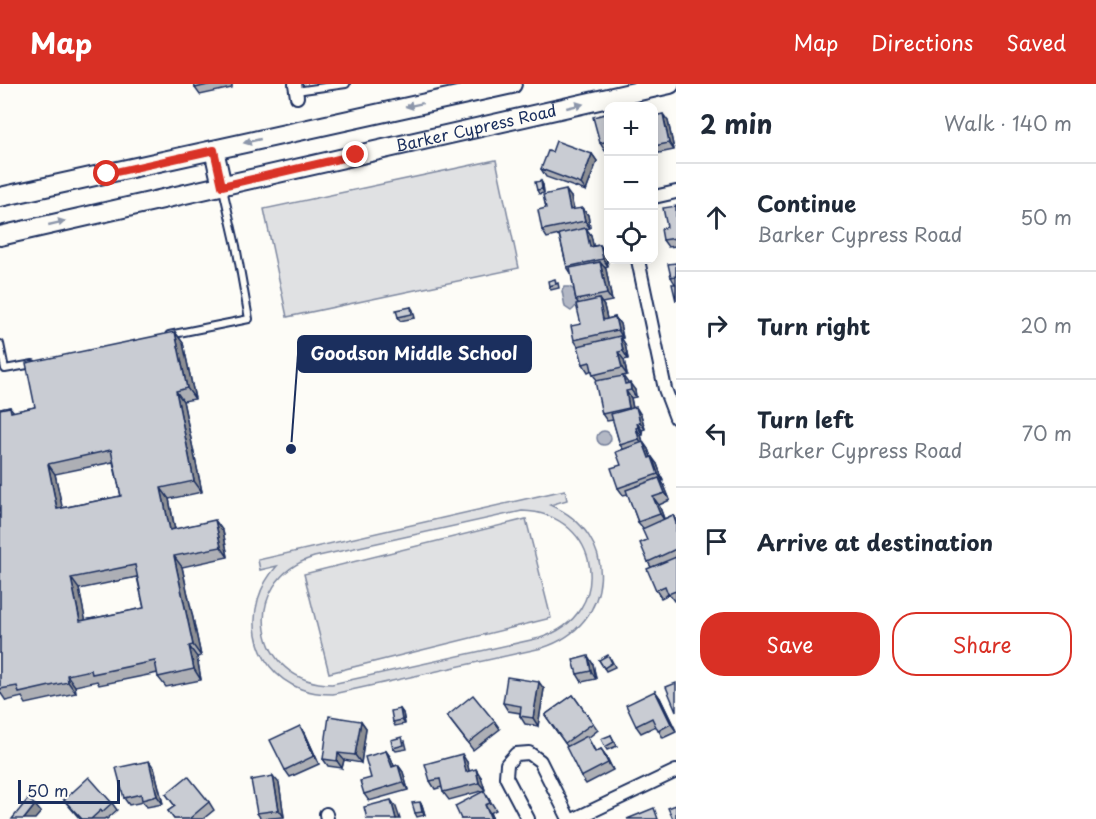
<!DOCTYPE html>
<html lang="en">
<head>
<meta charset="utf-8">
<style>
	:root { --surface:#fff; --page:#f2f2f3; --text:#1f2937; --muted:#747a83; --line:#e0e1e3; --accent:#d93025 }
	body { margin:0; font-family:"Playpen Sans",sans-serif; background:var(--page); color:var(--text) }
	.controls { position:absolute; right:18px; top:18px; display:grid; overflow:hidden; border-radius:12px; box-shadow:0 3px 15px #0003 }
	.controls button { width:54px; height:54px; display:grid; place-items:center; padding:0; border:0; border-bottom:2px solid var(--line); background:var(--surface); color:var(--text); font:30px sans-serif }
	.scale { position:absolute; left:18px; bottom:15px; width:102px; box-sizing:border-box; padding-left:6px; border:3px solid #1b2f5e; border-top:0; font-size:16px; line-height:21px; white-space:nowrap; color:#1b2f5e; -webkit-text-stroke:4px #fdfcf7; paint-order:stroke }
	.stop { position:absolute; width:18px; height:18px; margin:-14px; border:4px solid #d93025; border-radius:50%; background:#fff }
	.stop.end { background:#d93025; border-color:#fff; box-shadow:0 2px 6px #0008 }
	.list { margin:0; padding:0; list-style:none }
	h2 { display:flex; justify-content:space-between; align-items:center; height:78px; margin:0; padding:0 24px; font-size:26px }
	h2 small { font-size:20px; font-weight:400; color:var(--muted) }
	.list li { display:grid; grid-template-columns:39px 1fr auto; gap:18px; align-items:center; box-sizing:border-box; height:108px; padding:0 24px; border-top:2px solid var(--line) }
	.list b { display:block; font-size:22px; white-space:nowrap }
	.list p { margin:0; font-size:20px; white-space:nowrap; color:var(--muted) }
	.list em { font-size:20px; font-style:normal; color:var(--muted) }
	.actions { display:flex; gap:12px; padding:18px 24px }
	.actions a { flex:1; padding:14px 0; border:2px solid var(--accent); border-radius:24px; text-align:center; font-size:21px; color:var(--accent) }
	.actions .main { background:var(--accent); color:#fff }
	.icon { flex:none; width:33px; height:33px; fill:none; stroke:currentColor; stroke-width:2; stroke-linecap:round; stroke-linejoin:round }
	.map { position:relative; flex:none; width:676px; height:735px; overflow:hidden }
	header { display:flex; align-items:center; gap:36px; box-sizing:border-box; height:84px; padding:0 30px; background:var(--accent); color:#fff }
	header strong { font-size:28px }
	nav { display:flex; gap:33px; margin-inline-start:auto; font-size:21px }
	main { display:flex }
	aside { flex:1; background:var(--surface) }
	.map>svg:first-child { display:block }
	.green { fill:#e0e1e3; stroke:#7e88a0; stroke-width:1.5; fill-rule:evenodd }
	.water { fill:#b3b8c5; stroke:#76819c; stroke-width:1.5 }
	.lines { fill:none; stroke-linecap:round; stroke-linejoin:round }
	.service-casing { stroke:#1b2f5e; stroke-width:10 }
	.minor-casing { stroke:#1b2f5e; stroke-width:16 }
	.secondary-casing { stroke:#1b2f5e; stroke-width:22 }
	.service { stroke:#fdfcf7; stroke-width:6 }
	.minor { stroke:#fdfcf7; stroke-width:12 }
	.secondary { stroke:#fdfcf7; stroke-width:18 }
	.wall { fill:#adafb5; stroke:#1b2f5e; stroke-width:1.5; fill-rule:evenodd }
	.shaded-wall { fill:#8d8f94; stroke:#1b2f5e; stroke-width:1.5 }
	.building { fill:#c9ccd3; stroke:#1b2f5e; stroke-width:1.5; fill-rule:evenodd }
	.oneway { fill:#8c96aa }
	.route { stroke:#d93025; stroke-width:8 }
	.labels { text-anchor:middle; stroke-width:6; stroke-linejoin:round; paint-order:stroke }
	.street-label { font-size:16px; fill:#1b2f5e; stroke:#fdfcf7 }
	.leader { fill:none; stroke:#1b2f5e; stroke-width:2 }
	.callout-dot { fill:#1b2f5e; stroke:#fdfcf7; stroke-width:2 }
	.callout { fill:#1b2f5e; stroke:#1b2f5e; stroke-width:2 }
	.callout-label { font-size:18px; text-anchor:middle; font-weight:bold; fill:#fff }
</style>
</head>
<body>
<header>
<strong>Map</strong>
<nav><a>Map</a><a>Directions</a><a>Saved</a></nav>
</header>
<main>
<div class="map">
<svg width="676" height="735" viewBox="0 0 676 735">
	<rect width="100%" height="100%" fill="#fdfcf7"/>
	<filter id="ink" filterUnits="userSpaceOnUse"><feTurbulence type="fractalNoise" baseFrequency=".0167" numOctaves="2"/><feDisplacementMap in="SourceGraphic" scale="12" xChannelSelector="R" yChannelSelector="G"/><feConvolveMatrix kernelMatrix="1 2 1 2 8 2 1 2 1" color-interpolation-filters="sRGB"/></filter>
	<g filter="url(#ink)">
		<g class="green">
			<polygon points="496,76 519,184 287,233 264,125"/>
			<path d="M565,406L567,416L550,421C621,450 616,541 542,564L333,610C322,610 311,609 301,605C249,585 241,521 277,482L260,486L258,476ZM522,427C602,429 616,531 540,554L332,600C253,600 238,496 314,473Z"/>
			<polygon points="526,435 551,534 329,589 304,490"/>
		</g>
		<g class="water">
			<path d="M564,203H569L575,206C578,215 580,220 571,227L565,223L562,207Z"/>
			<circle cx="604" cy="354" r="7"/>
		</g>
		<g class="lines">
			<g class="service-casing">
				<g id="service">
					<polyline points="296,7 346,0"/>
					<polyline points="169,251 249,235 236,162 223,105"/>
					<polyline points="0,260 5,285 33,280"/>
				</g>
			</g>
			<g class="minor-casing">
				<g id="minor">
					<polyline points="295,0 297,13"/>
					<polyline points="654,113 676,108"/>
					<polyline points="638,176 665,305 676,334"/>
					<polyline points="326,730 327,735"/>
					<polyline points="528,735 506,693 507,680 516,670 529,669 540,677 569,735"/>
					<polyline points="575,735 676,687"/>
				</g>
			</g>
			<g class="secondary-casing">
				<g id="secondary">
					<polyline points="214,66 222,102"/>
					<polyline points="0,113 512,0"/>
					<path id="s1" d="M0,152L670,0"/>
				</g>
			</g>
			<use href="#service" class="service"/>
			<use href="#minor" class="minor"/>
			<use href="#secondary" class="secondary"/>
		</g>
		<g class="wall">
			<polygon points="194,0 232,0 232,4 200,11 195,4"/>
			<polygon points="609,29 609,66 605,67 600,59"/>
			<polygon points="654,30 654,32 668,37 674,66 654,70"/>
			<polygon points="552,68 592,70 597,77 586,107 546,93 541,85"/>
			<polygon points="541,97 543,101 544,109 539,110 537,106"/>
			<polygon points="571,113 574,126 582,124 588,131 590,144 586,145 591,151 593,162 600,161 605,168 608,182 604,183 606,185 612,217 602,219 604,222 607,235 615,233 620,240 623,254 621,254 625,260 628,275 624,276 627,291 623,292 628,299 635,306 636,313 631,314 633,324 641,331 645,345 642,346 643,351 641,351 643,358 648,365 651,373 657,380 663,397 662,398 664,401 670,416 659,421 664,435 673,431 676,436 676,516 674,517 669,510 661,514 656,506 651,483 648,478 647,456 643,444 638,438 628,410 623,411 618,404 623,365 620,361 613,336 607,337 602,330 598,297 593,291 592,286 588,288 583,280 578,262 574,256 581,240 579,220 576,216 571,189 567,183 559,151 547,154 542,146 546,124"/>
			<polygon points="676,122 676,162 668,163 663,156 667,143"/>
			<polygon points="676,179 676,217 675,200 671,193"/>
			<polygon points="558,199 559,204 551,206 549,202"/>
			<polygon points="411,223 413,226 415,234 400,237 398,233"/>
			<path d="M175,248L183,259L195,315L183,317L202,408L169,415L175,445L223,447L228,473L182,483L201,572L197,573L201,596L166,603L158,593V589L99,601L97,597L75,602L76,609L26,620L22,613L6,617L0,608V325L10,323L14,328L35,323ZM113,378L121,412L62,424L55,390ZM137,493L144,524L85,536L79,505Z"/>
			<polygon points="611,575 615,583 606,587 599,576"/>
			<polygon points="593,580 596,595 582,598 577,590"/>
			<polygon points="544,605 538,642 525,640 520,632 520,629 508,627 503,619"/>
			<polygon points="655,607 660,614 676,647 676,648 663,654 656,642 641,649 636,642"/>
			<polygon points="573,611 598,646 588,654 596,668 601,665 606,672 613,686 586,700 581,693 567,662 545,631"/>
			<polygon points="400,625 403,629 405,640 395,642 393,638"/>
			<polygon points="447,632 495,638 500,645 473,666"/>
			<polygon points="361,637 366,644 361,679 344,676 342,684 328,682 323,675"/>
			<polygon points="300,642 305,649 319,680 290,693 285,686"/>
			<polygon points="611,651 617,662 607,666 605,663"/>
			<polygon points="405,657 407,665 396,667 393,664"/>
			<polygon points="386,667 391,674 394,682 398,681 403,688 408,706 369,717 364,710 371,694"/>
			<polygon points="467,678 469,687 481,693 485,706 449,716 443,708 442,703 435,705 430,697"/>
			<polygon points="154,684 163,720 147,723 143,718 129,721 124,714"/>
			<polygon points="279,699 284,733 261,735 257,729"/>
			<polygon points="484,707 496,726 490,729 493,735 461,735"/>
			<polygon points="166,710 209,718 214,726 203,735 174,735 168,727 175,722"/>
			<polygon points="64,716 112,719 117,726 107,735 106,734 104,735 80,735"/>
			<polygon points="422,721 425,731 417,733 415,729"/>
		</g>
		<g class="shaded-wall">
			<polygon points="663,30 668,37 674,66 669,59"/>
			<polygon points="592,70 597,77 586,107 581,100"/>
			<polygon points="541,97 543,101 544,109 542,105"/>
			<polygon points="566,106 571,113 575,134 570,126"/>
			<polygon points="582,124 588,131 590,144 585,137"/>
			<polygon points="586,144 591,151 595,170 590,163"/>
			<polygon points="600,161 605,168 608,182 603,175"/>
			<polygon points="600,178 606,185 612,217 607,210"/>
			<polygon points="599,215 604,222 609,243 603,236"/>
			<polygon points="615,233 620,240 623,254 618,246"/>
			<polygon points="175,248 183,259 195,315 187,304"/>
			<polygon points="620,252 625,260 628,275 623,267"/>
			<polygon points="618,268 624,276 627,291 622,284"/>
			<polygon points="630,299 635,306 636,313 631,306"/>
			<polygon points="176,307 183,317 202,408 194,397"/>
			<polygon points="626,307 631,314 634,331 629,324"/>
			<polygon points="636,323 641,331 645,345 640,338"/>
			<polygon points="637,339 642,346 643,351 638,343"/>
			<polygon points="636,344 641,351 644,362 639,355"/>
			<polygon points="643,358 648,365 654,381 649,374"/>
			<polygon points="652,373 657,380 663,397 658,390"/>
			<polygon points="48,380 55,390 65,436 57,425"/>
			<polygon points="659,394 664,401 670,416 665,409"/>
			<polygon points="161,404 169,415 177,457 170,446"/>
			<polygon points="653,413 659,421 665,437 660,430"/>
			<polygon points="215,436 223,447 228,473 221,463"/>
			<polygon points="174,472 182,483 201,572 193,561"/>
			<polygon points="71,494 79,505 88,548 80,537"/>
			<polygon points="189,562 197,573 201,596 194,585"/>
			<polygon points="588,572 593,580 596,595 591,587"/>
			<polygon points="67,591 75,602 76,609 68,598"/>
			<polygon points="539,598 544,605 538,642 533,634"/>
			<polygon points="655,607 660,614 676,647 671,640"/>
			<polygon points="400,625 403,629 405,640 402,636"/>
			<polygon points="361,637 366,644 361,679 355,671"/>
			<polygon points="300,642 305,649 319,680 314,672"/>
			<polygon points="601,665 606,672 613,686 608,679"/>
			<polygon points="386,667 391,674 397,690 392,683"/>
			<polygon points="338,669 344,676 342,684 337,677"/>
			<polygon points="462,670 467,678 471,695 466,688"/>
			<polygon points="149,677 154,684 163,720 157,712"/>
			<polygon points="398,681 403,688 408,706 403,698"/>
			<polygon points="476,685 481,693 485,706 479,699"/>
			<polygon points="273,692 279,699 284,733 279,726"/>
			<polygon points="391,716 396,723 400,735 396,735"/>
			<polygon points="420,718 422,721 425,731 422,728"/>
			<polygon points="35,721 41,728 35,735 24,735"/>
			<polygon points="485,721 490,729 493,735 491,735"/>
		</g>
		<g class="building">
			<polygon points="194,0 212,0 195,4"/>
			<polygon points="609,29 609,57 600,59 593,33"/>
			<polygon points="663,30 669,59 654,62 654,32"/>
			<polygon points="556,57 592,70 581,100 541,85 548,67 552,68"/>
			<polygon points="541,97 542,105 537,106 535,98"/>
			<polygon points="566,106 570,126 582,124 585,137 542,146 538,126 546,124 543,111"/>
			<polygon points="676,122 676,154 663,156 661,145 667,143 663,124"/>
			<polygon points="586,144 590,163 600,161 603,175 567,183 559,150"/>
			<polygon points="600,178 607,210 576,216 570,184"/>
			<polygon points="676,179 676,192 671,193 668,180"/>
			<polygon points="555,195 556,200 549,202 548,197"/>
			<polygon points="672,200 676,200 676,217"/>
			<polygon points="599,215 603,236 615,233 618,246 574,256 571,242 581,240 576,220"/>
			<polygon points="411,223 412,230 398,233 396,226"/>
			<path d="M175,248L187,304L176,307L194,397L161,404L170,446L215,436L221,463L174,472L193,561L189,562L194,585L158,593L155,577L92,590L91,586L67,591L68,598L19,609L17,602L0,605V325L10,323L11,328L35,323L26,279ZM111,366L121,412L57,425L48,380ZM135,481L144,524L80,537L71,494Z"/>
			<polygon points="620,252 623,267 618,268 622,284 593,291 590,278 583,280 578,262"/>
			<polygon points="623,292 625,300 630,299 631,306 626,307 629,324 602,330 595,297"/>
			<polygon points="636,323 640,338 637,339 638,343 636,344 639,355 620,361 611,330"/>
			<polygon points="643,358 649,374 652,373 658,390 618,404 611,384 621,381 616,368"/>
			<polygon points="659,394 665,409 653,413 660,430 638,438 626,406"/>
			<polygon points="673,431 676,439 676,465 648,478 640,459 647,456 642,445"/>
			<polygon points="676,473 676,507 668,510 665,502 656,506 647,485"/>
			<polygon points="608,571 612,579 604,584 599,576"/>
			<polygon points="588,572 591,587 577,590 573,576"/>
			<polygon points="507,593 539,598 533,634 520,632 521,622 503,619"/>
			<polygon points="676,599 676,627 666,603"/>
			<polygon points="655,607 671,640 658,647 652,634 636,642 626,621"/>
			<polygon points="473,611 495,638 468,659 447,632"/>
			<polygon points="573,611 593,639 565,659 545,631"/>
			<polygon points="400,625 402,636 393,638 391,627"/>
			<polygon points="329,632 361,637 355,671 338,669 337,677 323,675"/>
			<polygon points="300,642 314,672 285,686 270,656"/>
			<polygon points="611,651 614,658 605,663 601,655"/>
			<polygon points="587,652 595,668 601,665 608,679 581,693 566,663"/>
			<polygon points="402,653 404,661 393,664 391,656"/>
			<polygon points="386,667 392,683 398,681 403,698 364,710 360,697 371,694 365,673"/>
			<polygon points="462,670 466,688 476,685 479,699 443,708 440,695 430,697 425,680"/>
			<polygon points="149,677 157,712 142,716 141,710 124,714 116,684"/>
			<polygon points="188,692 209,718 189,735 174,735 168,727 175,722 166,710"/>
			<polygon points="273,692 279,726 257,729 251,696"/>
			<polygon points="89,693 112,719 102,728 101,726 91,735 82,735 64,716"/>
			<polygon points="484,707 490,719 485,721 491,735 461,735 455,722"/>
			<polygon points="28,715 35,721 24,735 12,735"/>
			<polygon points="391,716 396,735 367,735 364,723"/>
			<polygon points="420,718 422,728 415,729 412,719"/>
			<polygon points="676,721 676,735 673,735 668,724"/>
			<polygon points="654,724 658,735 627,735"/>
		</g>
		<defs><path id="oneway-solid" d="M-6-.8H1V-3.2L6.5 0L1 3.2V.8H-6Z" transform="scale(1.5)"/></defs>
		<g class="oneway">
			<use href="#oneway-solid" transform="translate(414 21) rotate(168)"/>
			<use href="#oneway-solid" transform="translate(575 22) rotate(-13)"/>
			<use href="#oneway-solid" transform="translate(252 57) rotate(167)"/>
			<use href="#oneway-solid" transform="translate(57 139) rotate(-13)"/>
		</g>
	</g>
	<g class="lines" filter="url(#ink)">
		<polyline class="route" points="107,90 214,66 222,102 356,71"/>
	</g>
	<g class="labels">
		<g class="street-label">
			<text dy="6" stroke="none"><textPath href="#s1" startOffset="488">Barker Cypress Road</textPath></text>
		</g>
	</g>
	<path class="leader" d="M291 365L298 270"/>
	<circle class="callout-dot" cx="291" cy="365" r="6"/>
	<rect class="callout" x="298" y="252" width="233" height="36" rx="6"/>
	<g class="callout-label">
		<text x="414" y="276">Goodson Middle School</text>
	</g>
</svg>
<div class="controls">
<button>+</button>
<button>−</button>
<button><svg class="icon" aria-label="locate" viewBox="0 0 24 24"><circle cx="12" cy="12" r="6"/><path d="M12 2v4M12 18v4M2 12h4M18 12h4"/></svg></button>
</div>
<div class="scale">50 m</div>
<div class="stop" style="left:107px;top:90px"></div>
<div class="stop end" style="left:356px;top:71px"></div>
</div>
<aside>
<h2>2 min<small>Walk · 140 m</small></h2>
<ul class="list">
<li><svg class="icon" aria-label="ahead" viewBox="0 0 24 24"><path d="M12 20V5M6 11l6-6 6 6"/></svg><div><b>Continue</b><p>Barker Cypress Road</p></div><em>50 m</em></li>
<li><svg class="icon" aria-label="right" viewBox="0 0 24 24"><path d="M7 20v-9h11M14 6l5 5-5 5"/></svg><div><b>Turn right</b></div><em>20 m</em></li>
<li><svg class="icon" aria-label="left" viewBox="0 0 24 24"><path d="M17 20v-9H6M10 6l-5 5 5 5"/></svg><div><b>Turn left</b><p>Barker Cypress Road</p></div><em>70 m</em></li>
<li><svg class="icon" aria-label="arrive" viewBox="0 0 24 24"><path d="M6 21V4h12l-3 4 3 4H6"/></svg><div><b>Arrive at destination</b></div></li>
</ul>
<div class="actions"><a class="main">Save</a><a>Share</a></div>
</aside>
</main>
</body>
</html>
